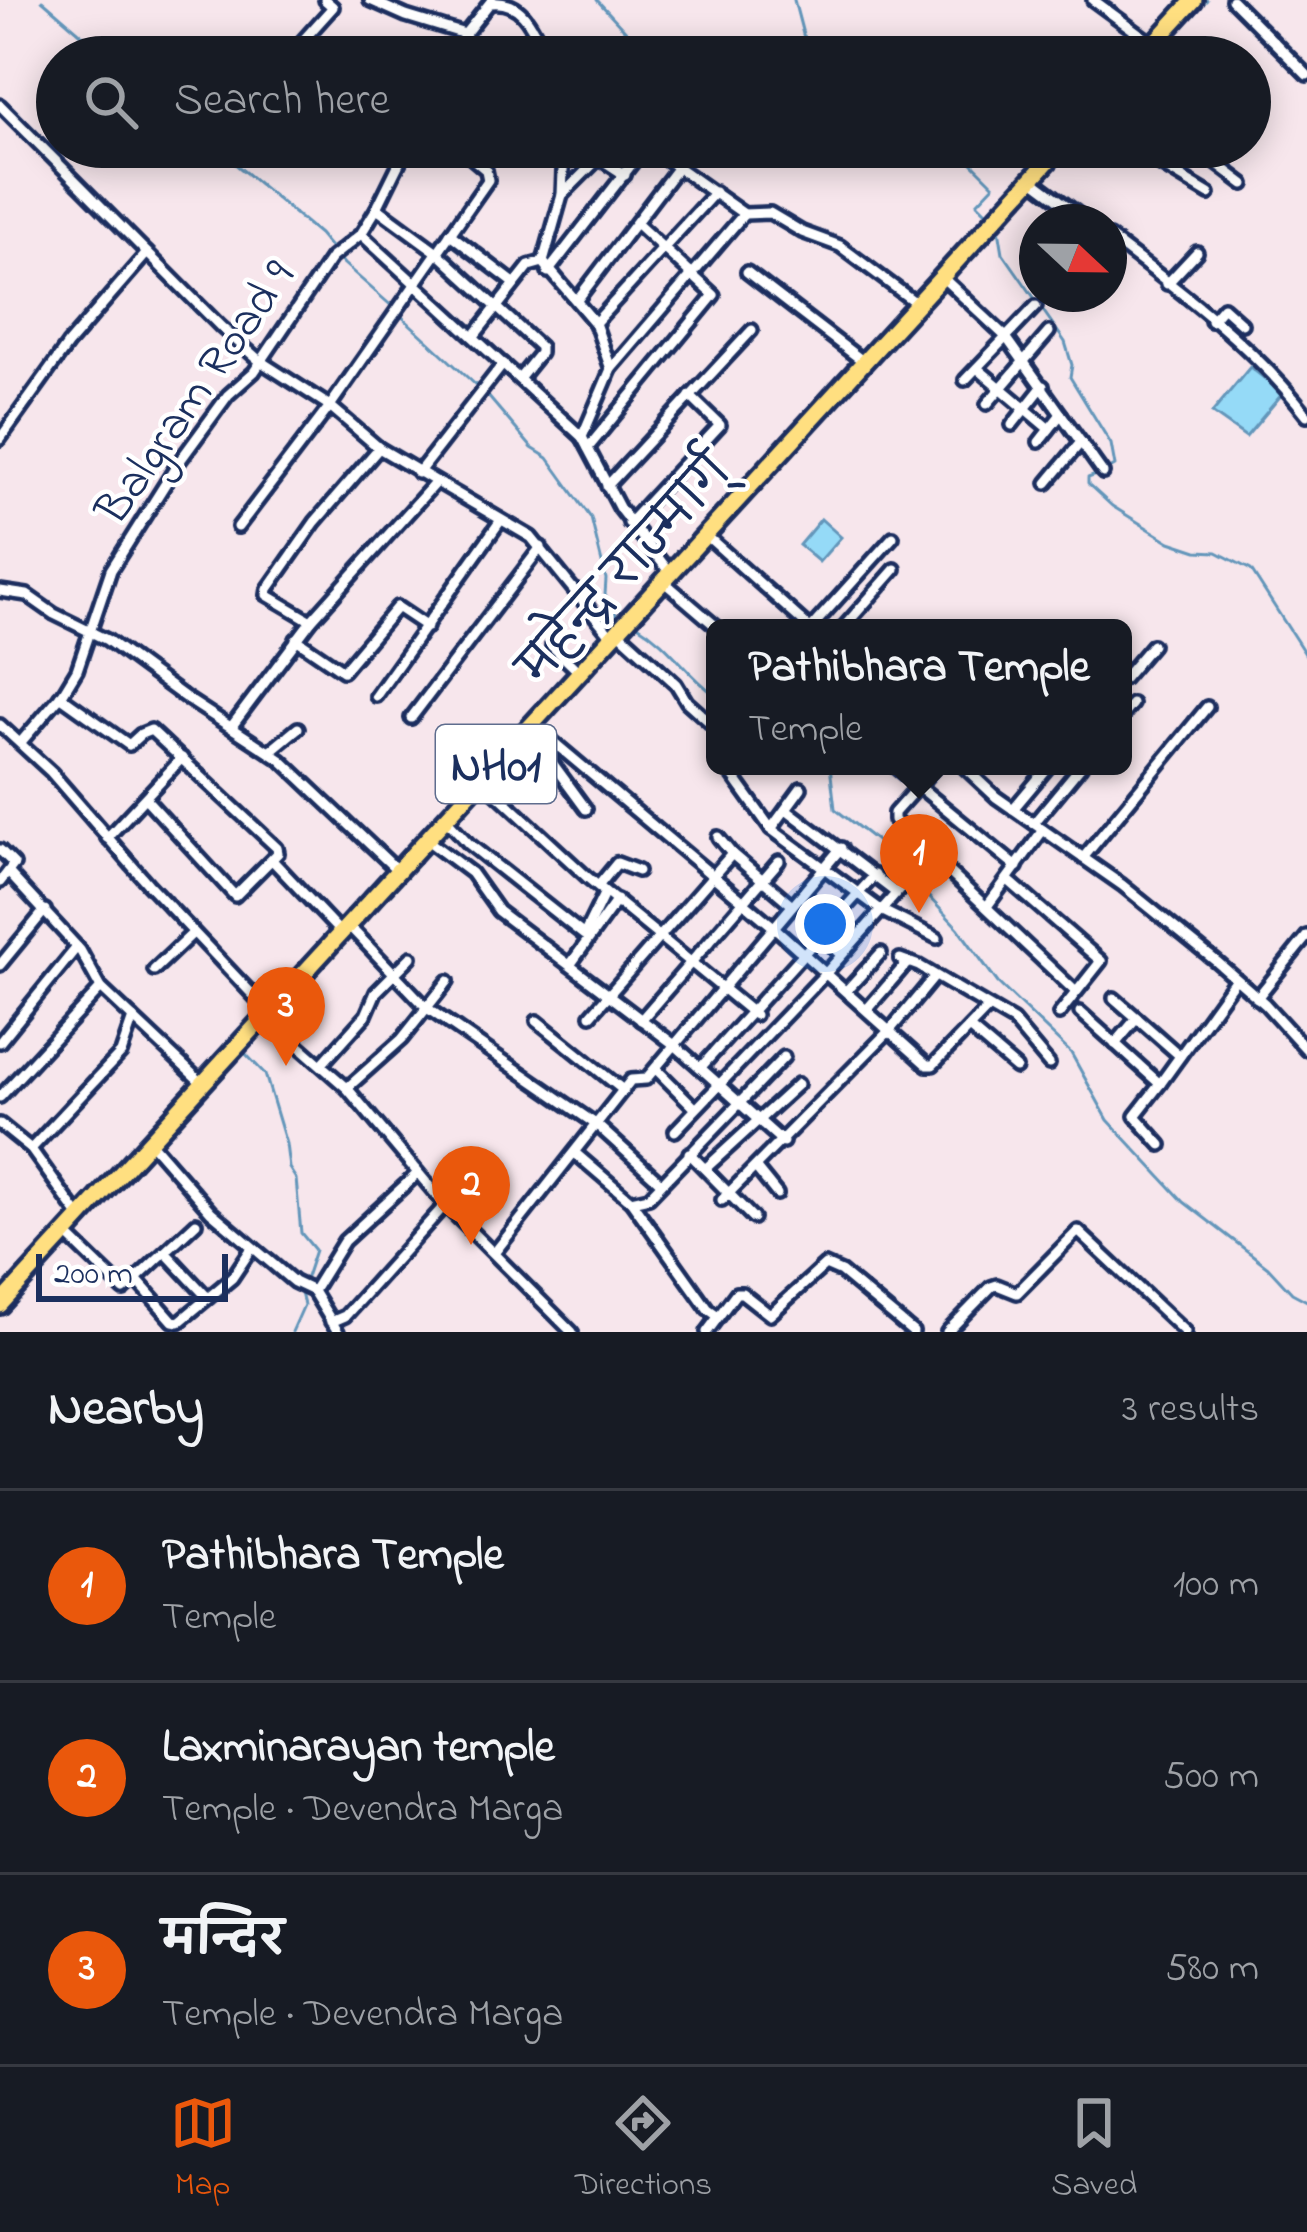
<!DOCTYPE html>
<html lang="en">
<head>
<meta charset="utf-8">
<style>
	:root { --surface:#171b24; --page:#242831; --text:#f1f3f6; --muted:#9ea1a6; --line:#363941; --accent:#ea580c }
	body { margin:0; font-family:"Indie Flower","Playpen Sans Deva",sans-serif; background:var(--page); color:var(--text) }
	.compass { position:absolute; left:1019px; top:204px; width:108px; height:108px; border-radius:50%; background:var(--surface); box-shadow:0 6px 30px #0003; rotate:112deg }
	.scale { position:absolute; left:36px; bottom:30px; width:192px; box-sizing:border-box; padding-left:12px; border:6px solid #1b2f5e; border-top:0; font-size:33px; line-height:42px; white-space:nowrap; color:#1b2f5e; -webkit-text-stroke:9px #fff; paint-order:stroke }
	.you { position:absolute; left:825px; top:924px; width:42px; height:42px; margin:-30px; border:9px solid #fff; border-radius:50%; background:#1a73e8; box-shadow:0 0 0 18px #1a73e833 }
	.badge { display:grid; place-items:center; width:78px; height:78px; border-radius:50%; background:var(--accent); color:#fff; font-size:39px; font-weight:700 }
	.pin { position:absolute; translate:-50% -99px; filter:drop-shadow(0 3px 6px #0008) }
	.pin::after { content:''; position:absolute; top:63px; width:42px; height:36px; background:inherit; clip-path:polygon(0 0,100% 0,50% 100%) }
	.popup { position:absolute; left:706px; top:619px; width:426px; height:156px; box-sizing:border-box; display:grid; place-content:center; border-radius:18px; background:var(--surface); filter:drop-shadow(0 3px 9px #0005); font-size:39px; white-space:nowrap; color:var(--muted) }
	.popup b { font-size:45px; color:var(--text) }
	.popup::after { content:''; position:absolute; left:50%; top:100%; margin-left:-24px; border:24px solid transparent; border-top-color:var(--surface) }
	.list { margin:0; padding:0; list-style:none }
	h2 { display:flex; justify-content:space-between; align-items:center; height:156px; margin:0; padding:0 48px; font-size:51px }
	h2 small { font-size:39px; font-weight:400; color:var(--muted) }
	.list li { display:grid; grid-template-columns:78px 1fr auto; gap:36px; align-items:center; box-sizing:border-box; height:192px; padding:0 48px; border-top:3px solid var(--line) }
	.list b { display:block; font-size:45px; white-space:nowrap }
	.list p { margin:0; font-size:39px; white-space:nowrap; color:var(--muted) }
	.list em { font-size:39px; font-style:normal; color:var(--muted) }
	.icon { flex:none; width:66px; height:66px; fill:none; stroke:currentColor; stroke-width:2; stroke-linecap:round; stroke-linejoin:round }
	.map { position:relative; flex:none; width:1307px; height:1332px; overflow:hidden }
	.search { position:absolute; background:var(--surface); box-shadow:0 6px 30px #0003; left:36px; right:36px; top:36px; height:132px; display:flex; align-items:center; gap:30px; box-sizing:border-box; padding:0 42px; border-radius:66px; color:var(--muted); font-size:45px }
	.sheet { height:732px; background:var(--surface) }
	nav { display:flex; justify-content:space-around; align-items:center; box-sizing:border-box; height:168px; border-top:3px solid var(--line); background:var(--surface); font-size:33px; color:var(--muted) }
	nav a { display:grid; justify-items:center; gap:6px }
	nav .on { color:var(--accent) }
	.map>svg:first-child { display:block }
	.water { fill:#95daf7; stroke:#6496ba; stroke-width:3 }
	.lines { fill:none; stroke-linecap:round; stroke-linejoin:round }
	.stream { stroke:#6496ba; stroke-width:3 }
	.minor-casing { stroke:#1b2f5e; stroke-width:18 }
	.highway-casing { stroke:#1b2f5e; stroke-width:24 }
	.minor { stroke:#fff; stroke-width:9 }
	.highway { stroke:#ffdf80; stroke-width:15 }
	.labels { text-anchor:middle; stroke-width:9; stroke-linejoin:round; paint-order:stroke }
	.shield { fill:#fff; stroke:#5f6d8e; stroke-width:3 }
	.shield-label { font-size:45px; font-weight:bold; fill:#1b2f5e }
	.street-label { font-size:48px; fill:#1b2f5e; stroke:#fff }
</style>
</head>
<body>
<div class="map">
<svg width="1307" height="1332" viewBox="0 0 1307 1332">
	<rect width="100%" height="100%" fill="#f7e6ec"/>
	<filter id="ink" filterUnits="userSpaceOnUse"><feTurbulence type="fractalNoise" baseFrequency=".00833" numOctaves="2"/><feDisplacementMap in="SourceGraphic" scale="24" xChannelSelector="R" yChannelSelector="G"/><feConvolveMatrix kernelMatrix="1 2 1 2 8 2 1 2 1" color-interpolation-filters="sRGB"/></filter>
	<g filter="url(#ink)">
		<g class="water">
			<polygon points="1250,367 1283,393 1246,437 1212,413"/>
			<polygon points="821,519 841,537 819,562 799,545"/>
		</g>
		<g class="lines">
			<g class="stream">
				<polyline points="42,0 86,38 92,54 98,57"/>
				<polyline points="597,0 633,39 656,47 670,57"/>
				<polyline points="794,0 809,57"/>
				<polyline points="1166,41 1207,0"/>
				<polyline points="215,147 319,234 344,264 395,309"/>
				<polyline points="956,147 994,185 977,203 991,217"/>
				<polyline points="998,223 1003,253 1065,342 1072,365 1070,377 1111,444 1115,466 1108,470"/>
				<polyline points="399,314 480,389"/>
				<polyline points="487,395 532,448 548,458 591,518 606,579 605,595 618,618"/>
				<polyline points="1099,474 1088,478 1088,484 1112,506 1170,542 1197,551 1217,552 1251,570 1307,657"/>
				<path d="M636,624C671,645 684,672 715,695"/>
				<polyline points="830,766 835,809 910,867 927,895 958,928 998,983 1071,1053 1108,1120 1184,1202 1268,1267 1292,1293 1307,1301"/>
				<polyline points="242,1050 265,1074 286,1144 289,1168 296,1179 301,1233 315,1250 305,1280"/>
				<polyline points="292,1332 304,1305 300,1289"/>
			</g>
			<g class="minor-casing">
				<g id="minor">
					<polyline points="370,0 406,16 465,34"/>
					<polyline points="1093,0 1153,44"/>
					<polyline points="1232,0 1307,75"/>
					<path d="M492,3C525,0 534,32 547,57"/>
					<polyline points="288,57 333,7 325,0"/>
					<polyline points="454,57 465,34 492,0"/>
					<polyline points="0,105 221,327 260,361 330,406 238,527"/>
					<polyline points="407,147 377,208 437,252 540,347 540,353 519,379"/>
					<polyline points="459,147 486,170 488,180 330,406 379,448 531,537 612,637"/>
					<polyline points="529,147 563,162"/>
					<polyline points="564,147 562,195 543,262 595,323 611,369 582,437 620,509 671,574"/>
					<polyline points="649,147 744,214 770,213 802,232 840,246 916,303"/>
					<polyline points="1131,147 1209,194"/>
					<polyline points="1195,147 1244,184"/>
					<polyline points="599,158 625,175"/>
					<polyline points="1031,179 1089,222"/>
					<polyline points="562,195 599,158 584,147"/>
					<polyline points="361,234 582,437"/>
					<polyline points="450,234 514,283"/>
					<path d="M1109,237C1178,289 1255,347 1307,415"/>
					<polyline points="548,272 645,147"/>
					<polyline points="747,272 864,362"/>
					<polyline points="941,276 1006,337 1103,473"/>
					<polyline points="1167,284 1197,252"/>
					<polyline points="577,300 678,167"/>
					<polyline points="1211,321 1223,307 1242,324"/>
					<polyline points="595,323 715,192"/>
					<polyline points="474,336 529,266 543,262"/>
					<polyline points="977,368 1049,429"/>
					<polyline points="611,369 744,214"/>
					<polyline points="965,380 1036,306"/>
					<polyline points="987,404 1049,332"/>
					<polyline points="1012,425 1043,386"/>
					<polyline points="0,439 68,344 147,253"/>
					<polyline points="1039,442 1061,414"/>
					<polyline points="588,448 714,295 636,223"/>
					<polyline points="418,473 503,364"/>
					<polyline points="1047,483 1081,442"/>
					<polyline points="607,486 752,330"/>
					<polyline points="629,523 720,425 690,396"/>
					<polyline points="707,536 810,628"/>
					<polyline points="663,581 718,628"/>
					<polyline points="0,591 27,595 54,614 107,640 186,698 281,760 398,871"/>
					<polyline points="311,621 267,595 268,589 315,522 379,448"/>
					<polyline points="811,628 893,537"/>
					<polyline points="843,628 895,569"/>
					<polyline points="618,631 676,684 687,702 715,727"/>
					<polyline points="296,639 343,671 397,607 427,627"/>
					<polyline points="552,646 580,673"/>
					<polyline points="1123,679 1152,645"/>
					<polyline points="60,696 129,745 141,734 151,730 277,848 278,853 235,896 147,800"/>
					<polyline points="376,696 501,520"/>
					<polyline points="1123,715 1132,704"/>
					<polyline points="411,718 541,547"/>
					<polyline points="0,725 51,772 148,884 270,1013"/>
					<polyline points="533,725 776,929 927,1065 933,1065 988,1008"/>
					<polyline points="232,726 311,621 435,483"/>
					<polyline points="519,739 553,764 586,809"/>
					<polyline points="21,742 63,693 77,670 111,570 179,462 228,395 254,372 331,258 361,234 377,208"/>
					<polyline points="269,752 298,728"/>
					<polyline points="731,766 733,776 771,829 881,910 937,938"/>
					<polyline points="894,766 1017,867"/>
					<polyline points="936,766 894,813 894,820 1076,992"/>
					<polyline points="963,766 996,797 1122,885 1217,962 1265,1004 1307,1050"/>
					<polyline points="482,780 587,877 755,1015"/>
					<polyline points="786,809 895,892"/>
					<polyline points="1013,809 1049,766"/>
					<polyline points="446,819 469,844 584,935 605,892"/>
					<polyline points="1034,823 1081,766"/>
					<polyline points="771,829 801,788"/>
					<polyline points="718,837 732,854 792,905"/>
					<polyline points="107,838 182,758"/>
					<polyline points="427,840 471,873 498,911 676,1046 783,1142"/>
					<polyline points="0,850 14,864 0,882"/>
					<polyline points="1083,858 1207,707"/>
					<polyline points="272,860 342,934"/>
					<polyline points="8,872 80,950 101,988 202,1083"/>
					<polyline points="1008,880 1101,961 1059,1014"/>
					<polyline points="599,885 617,863 638,871"/>
					<polyline points="988,905 1043,830"/>
					<polyline points="349,926 427,1008 597,1125 661,1183"/>
					<polyline points="819,934 841,955"/>
					<polyline points="900,959 919,966 1013,1021 1049,1064"/>
					<polyline points="0,965 45,910"/>
					<polyline points="570,965 617,900"/>
					<polyline points="154,970 193,933"/>
					<polyline points="847,990 881,953"/>
					<polyline points="1114,998 1137,1018 1115,1044"/>
					<polyline points="1257,998 1307,936"/>
					<polyline points="868,1008 908,962"/>
					<polyline points="1080,1012 1160,1084 1135,1116 1161,1145"/>
					<polyline points="591,1015 732,854"/>
					<polyline points="266,1017 347,1088 445,1205 572,1332"/>
					<polyline points="1137,1018 1180,1056"/>
					<polyline points="641,1020 779,861"/>
					<polyline points="537,1021 623,1090"/>
					<polyline points="969,1028 1016,1068"/>
					<polyline points="0,1042 77,947"/>
					<polyline points="322,1064 366,1015 376,992 411,957"/>
					<polyline points="701,1067 875,875"/>
					<polyline points="656,1069 695,1108"/>
					<polyline points="1160,1084 1235,980"/>
					<polyline points="347,1088 402,1039 448,981"/>
					<polyline points="0,1097 101,988"/>
					<polyline points="0,1124 31,1149 79,1216"/>
					<polyline points="675,1131 826,973 901,888"/>
					<polyline points="150,1142 211,1212 294,1282 313,1291 338,1332"/>
					<polyline points="31,1149 121,1053 133,1018"/>
					<polyline points="575,1153 631,1201 708,1309 718,1316"/>
					<polyline points="689,1153 753,1218"/>
					<polyline points="756,1168 777,1194"/>
					<polyline points="705,1169 798,1084"/>
					<polyline points="722,1200 891,1029 935,976"/>
					<polyline points="631,1201 649,1197 784,1057"/>
					<polyline points="64,1232 124,1290 196,1223"/>
					<polyline points="165,1252 208,1298"/>
					<polyline points="495,1252 631,1080 646,1079 841,848"/>
					<polyline points="136,1279 173,1321 179,1322 232,1278 252,1248"/>
					<polyline points="313,1291 344,1241 418,1173"/>
					<polyline points="331,1322 345,1316 445,1205"/>
					<polyline points="707,1332 736,1293 742,1293 770,1315 825,1265 841,1272 913,1332"/>
					<polyline points="947,1332 991,1287 997,1285 1017,1293 1078,1231 1185,1332"/>
				</g>
			</g>
			<g class="highway-casing">
				<g id="highway">
					<polyline points="1142,57 1194,0"/>
					<polyline points="0,1305 1061,147"/>
				</g>
			</g>
			<use href="#minor" class="minor"/>
			<use href="#highway" class="highway"/>
		</g>
	</g>
	<g class="labels">
		<rect class="shield" x="436" y="725" width="120" height="78" rx="9"/>
		<g class="shield-label">
			<text x="496" y="780">NH01</text>
		</g>
		<g class="street-label">
			<text transform="translate(193 391) rotate(-55)" y="17">Balgram Road 9</text>
			<text transform="translate(624 568) rotate(-48)" y="17">महेन्द्र राज्मार्ग्</text>
		</g>
	</g>
</svg>
<svg class="compass" viewBox="-18 -18 36 36"><path d="M0-13l5 13h-10z" fill="#e53935"/><path d="M0 13l5-13h-10z" fill="#9ea1a6"/></svg>
<div class="scale">200 m</div>
<div class="you"></div>
<div class="pin badge" style="left:919px;top:913px">1</div>
<div class="popup"><b>Pathibhara Temple</b>Temple</div>
<div class="pin badge" style="left:471px;top:1245px">2</div>
<div class="pin badge" style="left:286px;top:1066px">3</div>
<div class="search"><svg class="icon" aria-label="search" viewBox="0 0 24 24"><circle cx="10" cy="10" r="6"/><path d="M15 15l6 6"/></svg>Search here</div>
</div>
<section class="sheet">
<h2>Nearby<small>3 results</small></h2>
<ul class="list">
<li><span class="badge">1</span><div><b>Pathibhara Temple</b><p>Temple</p></div><em>100 m</em></li>
<li><span class="badge">2</span><div><b>Laxminarayan temple</b><p>Temple · Devendra Marga</p></div><em>500 m</em></li>
<li><span class="badge">3</span><div><b>मन्दिर</b><p>Temple · Devendra Marga</p></div><em>580 m</em></li>
</ul>
</section>
<nav>
<a class="on"><svg class="icon" aria-label="map" viewBox="0 0 24 24"><path d="M3 6l6-2 6 2 6-2v14l-6 2-6-2-6 2zM9 4v14M15 6v14"/></svg>Map</a>
<a><svg class="icon" aria-label="directions" viewBox="0 0 24 24"><path d="M12 3l9 9-9 9-9-9zM9 14v-3h6M13 9l2 2-2 2"/></svg>Directions</a>
<a><svg class="icon" aria-label="saved" viewBox="0 0 24 24"><path d="M7 4h10v16l-5-4-5 4z"/></svg>Saved</a>
</nav>
</body>
</html>
